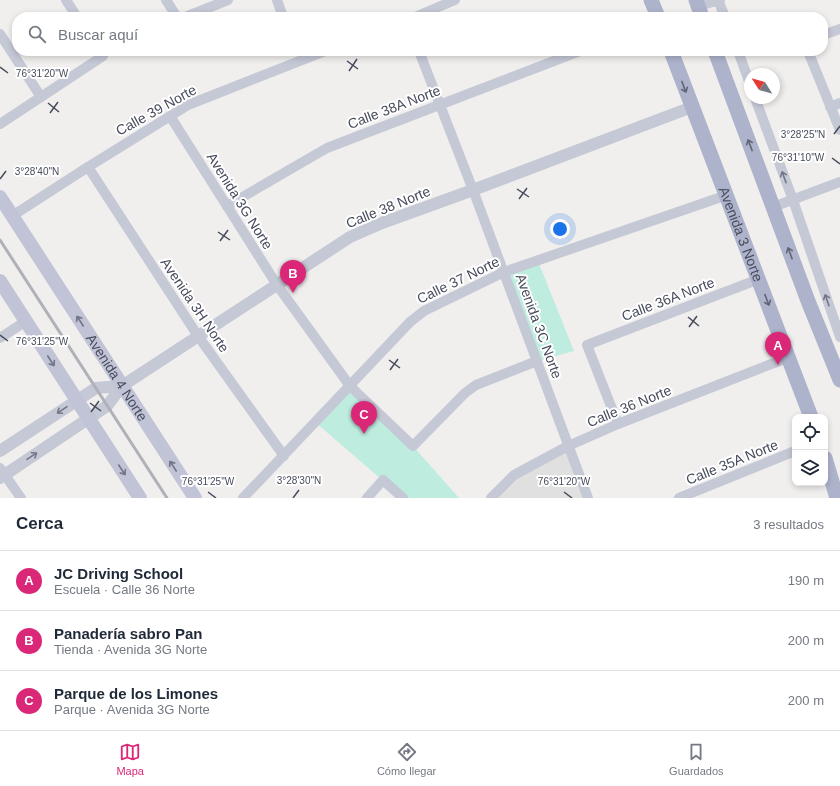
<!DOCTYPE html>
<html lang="es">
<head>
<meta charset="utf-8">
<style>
	:root { --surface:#fff; --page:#f6f6f7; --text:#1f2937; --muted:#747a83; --line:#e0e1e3; --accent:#db2777 }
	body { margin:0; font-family:Helvetica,sans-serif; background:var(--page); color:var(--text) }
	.controls { position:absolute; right:12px; bottom:12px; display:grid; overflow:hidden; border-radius:8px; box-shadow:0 2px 6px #0003 }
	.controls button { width:36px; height:36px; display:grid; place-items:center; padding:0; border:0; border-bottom:1px solid var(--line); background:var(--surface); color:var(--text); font:20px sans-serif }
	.compass { position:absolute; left:744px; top:68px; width:36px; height:36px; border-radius:50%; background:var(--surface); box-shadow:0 2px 6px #0003; rotate:307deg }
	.you { position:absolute; left:560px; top:229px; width:14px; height:14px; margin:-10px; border:3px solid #fff; border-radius:50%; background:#1a73e8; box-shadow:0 0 0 6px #1a73e833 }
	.badge { display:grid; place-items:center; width:26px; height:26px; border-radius:50%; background:var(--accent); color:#fff; font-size:13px; font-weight:700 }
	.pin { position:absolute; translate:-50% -33px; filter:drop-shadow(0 1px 2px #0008) }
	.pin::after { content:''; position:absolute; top:21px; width:14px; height:12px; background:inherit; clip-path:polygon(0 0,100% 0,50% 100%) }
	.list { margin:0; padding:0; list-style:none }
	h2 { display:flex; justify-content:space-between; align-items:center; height:52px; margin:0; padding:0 16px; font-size:17px }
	h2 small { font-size:13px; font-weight:400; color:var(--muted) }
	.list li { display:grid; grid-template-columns:26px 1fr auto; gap:12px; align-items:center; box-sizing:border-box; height:60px; padding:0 16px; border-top:1px solid var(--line) }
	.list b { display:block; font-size:15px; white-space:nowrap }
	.list p { margin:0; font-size:13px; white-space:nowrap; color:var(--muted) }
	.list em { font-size:13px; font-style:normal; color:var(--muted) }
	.icon { flex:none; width:22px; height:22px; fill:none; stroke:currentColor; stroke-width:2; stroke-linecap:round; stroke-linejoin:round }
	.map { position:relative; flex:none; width:840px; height:498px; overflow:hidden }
	.search { position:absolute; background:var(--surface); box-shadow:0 2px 6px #0003; left:12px; right:12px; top:12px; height:44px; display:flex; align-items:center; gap:10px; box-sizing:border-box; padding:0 14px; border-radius:16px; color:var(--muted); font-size:15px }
	.sheet { height:232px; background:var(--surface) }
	nav { display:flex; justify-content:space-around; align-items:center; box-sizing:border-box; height:56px; border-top:1px solid var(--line); background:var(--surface); font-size:11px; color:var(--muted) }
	nav a { display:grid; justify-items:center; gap:2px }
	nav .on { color:var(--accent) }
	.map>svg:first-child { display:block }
	.education { fill:#e1e0e0 }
	.green { fill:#beede0 }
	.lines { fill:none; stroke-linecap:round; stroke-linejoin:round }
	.minor { stroke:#c5c8d5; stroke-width:10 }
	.tertiary { stroke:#c5c8d5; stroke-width:12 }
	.secondary { stroke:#c1c4d6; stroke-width:14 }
	.primary { stroke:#aeb3cc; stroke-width:15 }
	.rail { stroke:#b0b1b8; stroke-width:3 }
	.oneway { stroke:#616577 }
	.oneway2 { stroke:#737786 }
	.oneway3 { stroke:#727586 }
	.ticks { fill:none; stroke:#474b5b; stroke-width:1.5 }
	.labels { text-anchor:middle; stroke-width:4; stroke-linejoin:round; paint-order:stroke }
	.street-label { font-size:14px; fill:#474b5b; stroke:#fff }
	.ticks-label { font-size:10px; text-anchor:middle; fill:#474b5b; stroke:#fff; stroke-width:4; stroke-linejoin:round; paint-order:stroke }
</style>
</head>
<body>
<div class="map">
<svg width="840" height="498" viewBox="0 0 840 498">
	<rect width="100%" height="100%" fill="#f0efee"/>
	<polygon class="education" points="568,446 588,498 491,498 514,475"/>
	<g class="green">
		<polygon points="538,261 574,351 537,361 504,272"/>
		<polygon points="350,386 413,446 459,498 403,498 315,422"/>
	</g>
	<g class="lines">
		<g class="minor">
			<polyline points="66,0 77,17"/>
			<polyline points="166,0 177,17"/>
			<polyline points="277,0 283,17"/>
			<polyline points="718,0 725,17"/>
			<polyline points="698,6 720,0"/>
			<polyline points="185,17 228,0"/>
			<polyline points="415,17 455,0"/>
			<polyline points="0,34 41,97"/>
			<polyline points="823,35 840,29"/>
			<polyline points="419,51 473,190 588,498"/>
			<polyline points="738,51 750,84"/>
			<polyline points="808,51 840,130"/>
			<polyline points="755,98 793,200 840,337"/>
			<polyline points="830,107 840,103"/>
			<polyline points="170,116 277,285 350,386 413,446 465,393 476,385 537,361"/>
			<polyline points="0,124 103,56 99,51"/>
			<polyline points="88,167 198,336 284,456"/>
			<polyline points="227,206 327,148 580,51"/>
			<polyline points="773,207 840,182"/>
			<polyline points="12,216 88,167 188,105 325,51"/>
			<polyline points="0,338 26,321"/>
			<polyline points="618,424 587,345 759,279"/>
			<polyline points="0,468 21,498"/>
			<polyline points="243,498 410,322 424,311 504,272 727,195"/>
			<polyline points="367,498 383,480 403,498"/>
			<polyline points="491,498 514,475 568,446 618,424 789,357"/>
			<polyline points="679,498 795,451"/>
		</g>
		<g class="tertiary">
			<polyline points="0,451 96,388 122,386"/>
			<polyline points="0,478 107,406 122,386 350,237 382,223 473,190 692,107"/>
		</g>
		<g class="secondary">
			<path id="s1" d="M0,197L195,498"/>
			<polyline points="0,281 140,498"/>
		</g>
		<g class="primary">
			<polyline points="651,0 658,17"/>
			<polyline points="696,0 702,17"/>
			<path id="s2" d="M671,51L811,417"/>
			<polyline points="715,51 808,301 840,380"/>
			<polyline points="825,458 837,498"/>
		</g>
		<polyline class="rail" points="0,240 167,498"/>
	</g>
	<defs><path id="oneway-shaft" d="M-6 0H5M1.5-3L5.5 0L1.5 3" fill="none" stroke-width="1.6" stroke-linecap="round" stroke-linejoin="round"/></defs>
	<g class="oneway">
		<use href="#oneway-shaft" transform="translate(684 87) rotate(69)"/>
		<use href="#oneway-shaft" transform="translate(750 145) rotate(-111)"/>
		<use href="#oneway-shaft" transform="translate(790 253) rotate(-110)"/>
		<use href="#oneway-shaft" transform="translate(767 300) rotate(69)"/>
	</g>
	<g class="oneway2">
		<use href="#oneway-shaft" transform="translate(784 177) rotate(-110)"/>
		<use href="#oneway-shaft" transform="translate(827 300) rotate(-109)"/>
		<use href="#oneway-shaft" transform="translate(62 410) rotate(146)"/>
		<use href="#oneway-shaft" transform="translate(32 456) rotate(-34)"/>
	</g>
	<g class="oneway3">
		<use href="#oneway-shaft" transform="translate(80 321) rotate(-123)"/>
		<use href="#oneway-shaft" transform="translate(51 361) rotate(57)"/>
		<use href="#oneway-shaft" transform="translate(173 466) rotate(-123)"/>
		<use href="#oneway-shaft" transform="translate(122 470) rotate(57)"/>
	</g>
	<path class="ticks" d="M347,61L358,69M0,67L8,73M349,71L357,59M48,103L59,112M50,113L58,102M834,134L840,126M832,158L840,164M0,179L6,171M517,189L529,197M519,199L527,188M218,232L230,240M220,241L228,230M688,317L699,326M689,327L697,316M0,335L8,341M389,360L400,368M390,370L398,359M90,403L101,411M91,412L99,401M208,492L216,498M564,492L572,498M293,498L299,490"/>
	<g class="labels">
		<g class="street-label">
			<text transform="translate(394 107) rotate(-21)" y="5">Calle 38A Norte</text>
			<text transform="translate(156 110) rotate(-29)" y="5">Calle 39 Norte</text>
			<text transform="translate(240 201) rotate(58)" y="5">Avenida 3G Norte</text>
			<text transform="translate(388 207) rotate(-22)" y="5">Calle 38 Norte</text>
			<text dy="5" stroke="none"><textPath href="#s2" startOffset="196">Avenida 3 Norte</textPath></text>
			<text transform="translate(458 280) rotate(-26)" y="5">Calle 37 Norte</text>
			<text transform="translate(668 299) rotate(-21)" y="5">Calle 36A Norte</text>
			<text transform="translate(195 305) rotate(56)" y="5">Avenida 3H Norte</text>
			<text transform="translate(539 326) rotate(70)" y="5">Avenida 3C Norte</text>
			<text dy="5" stroke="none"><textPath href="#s1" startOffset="215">Avenida 4 Norte</textPath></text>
			<text transform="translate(629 406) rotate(-22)" y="5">Calle 36 Norte</text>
			<text transform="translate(732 462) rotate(-22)" y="5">Calle 35A Norte</text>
		</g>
	</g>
	<g class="ticks-label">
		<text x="42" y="77">76°31'20"W</text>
		<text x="803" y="138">3°28'25"N</text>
		<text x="798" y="161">76°31'10"W</text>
		<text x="37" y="175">3°28'40"N</text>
		<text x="42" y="345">76°31'25"W</text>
		<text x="299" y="484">3°28'30"N</text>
		<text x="208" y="485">76°31'25"W</text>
		<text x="564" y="485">76°31'20"W</text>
	</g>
</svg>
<div class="controls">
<button><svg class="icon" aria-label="locate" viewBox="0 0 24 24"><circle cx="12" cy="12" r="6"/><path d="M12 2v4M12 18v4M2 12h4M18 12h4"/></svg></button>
<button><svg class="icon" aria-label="layers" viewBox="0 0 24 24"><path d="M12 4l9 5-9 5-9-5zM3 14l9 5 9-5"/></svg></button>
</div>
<svg class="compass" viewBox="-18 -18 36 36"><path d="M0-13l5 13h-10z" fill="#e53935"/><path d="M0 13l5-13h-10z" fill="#747a83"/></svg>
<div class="you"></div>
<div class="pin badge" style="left:778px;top:365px">A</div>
<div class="pin badge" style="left:293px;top:293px">B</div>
<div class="pin badge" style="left:364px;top:434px">C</div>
<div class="search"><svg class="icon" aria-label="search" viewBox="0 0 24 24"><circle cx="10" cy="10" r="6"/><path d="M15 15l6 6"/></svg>Buscar aquí</div>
</div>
<section class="sheet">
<h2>Cerca<small>3 resultados</small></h2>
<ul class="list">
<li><span class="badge">A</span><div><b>JC Driving School</b><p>Escuela · Calle 36 Norte</p></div><em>190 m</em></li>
<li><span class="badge">B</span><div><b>Panadería sabro Pan</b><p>Tienda · Avenida 3G Norte</p></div><em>200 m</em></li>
<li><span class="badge">C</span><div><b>Parque de los Limones</b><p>Parque · Avenida 3G Norte</p></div><em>200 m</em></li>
</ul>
</section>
<nav>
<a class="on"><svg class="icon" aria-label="map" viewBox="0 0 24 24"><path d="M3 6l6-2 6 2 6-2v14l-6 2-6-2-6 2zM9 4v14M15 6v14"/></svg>Mapa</a>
<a><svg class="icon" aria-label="directions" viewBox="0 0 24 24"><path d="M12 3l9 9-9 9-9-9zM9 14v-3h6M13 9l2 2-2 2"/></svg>Cómo llegar</a>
<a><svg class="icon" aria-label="saved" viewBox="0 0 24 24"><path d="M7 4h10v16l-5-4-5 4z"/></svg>Guardados</a>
</nav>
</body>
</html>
